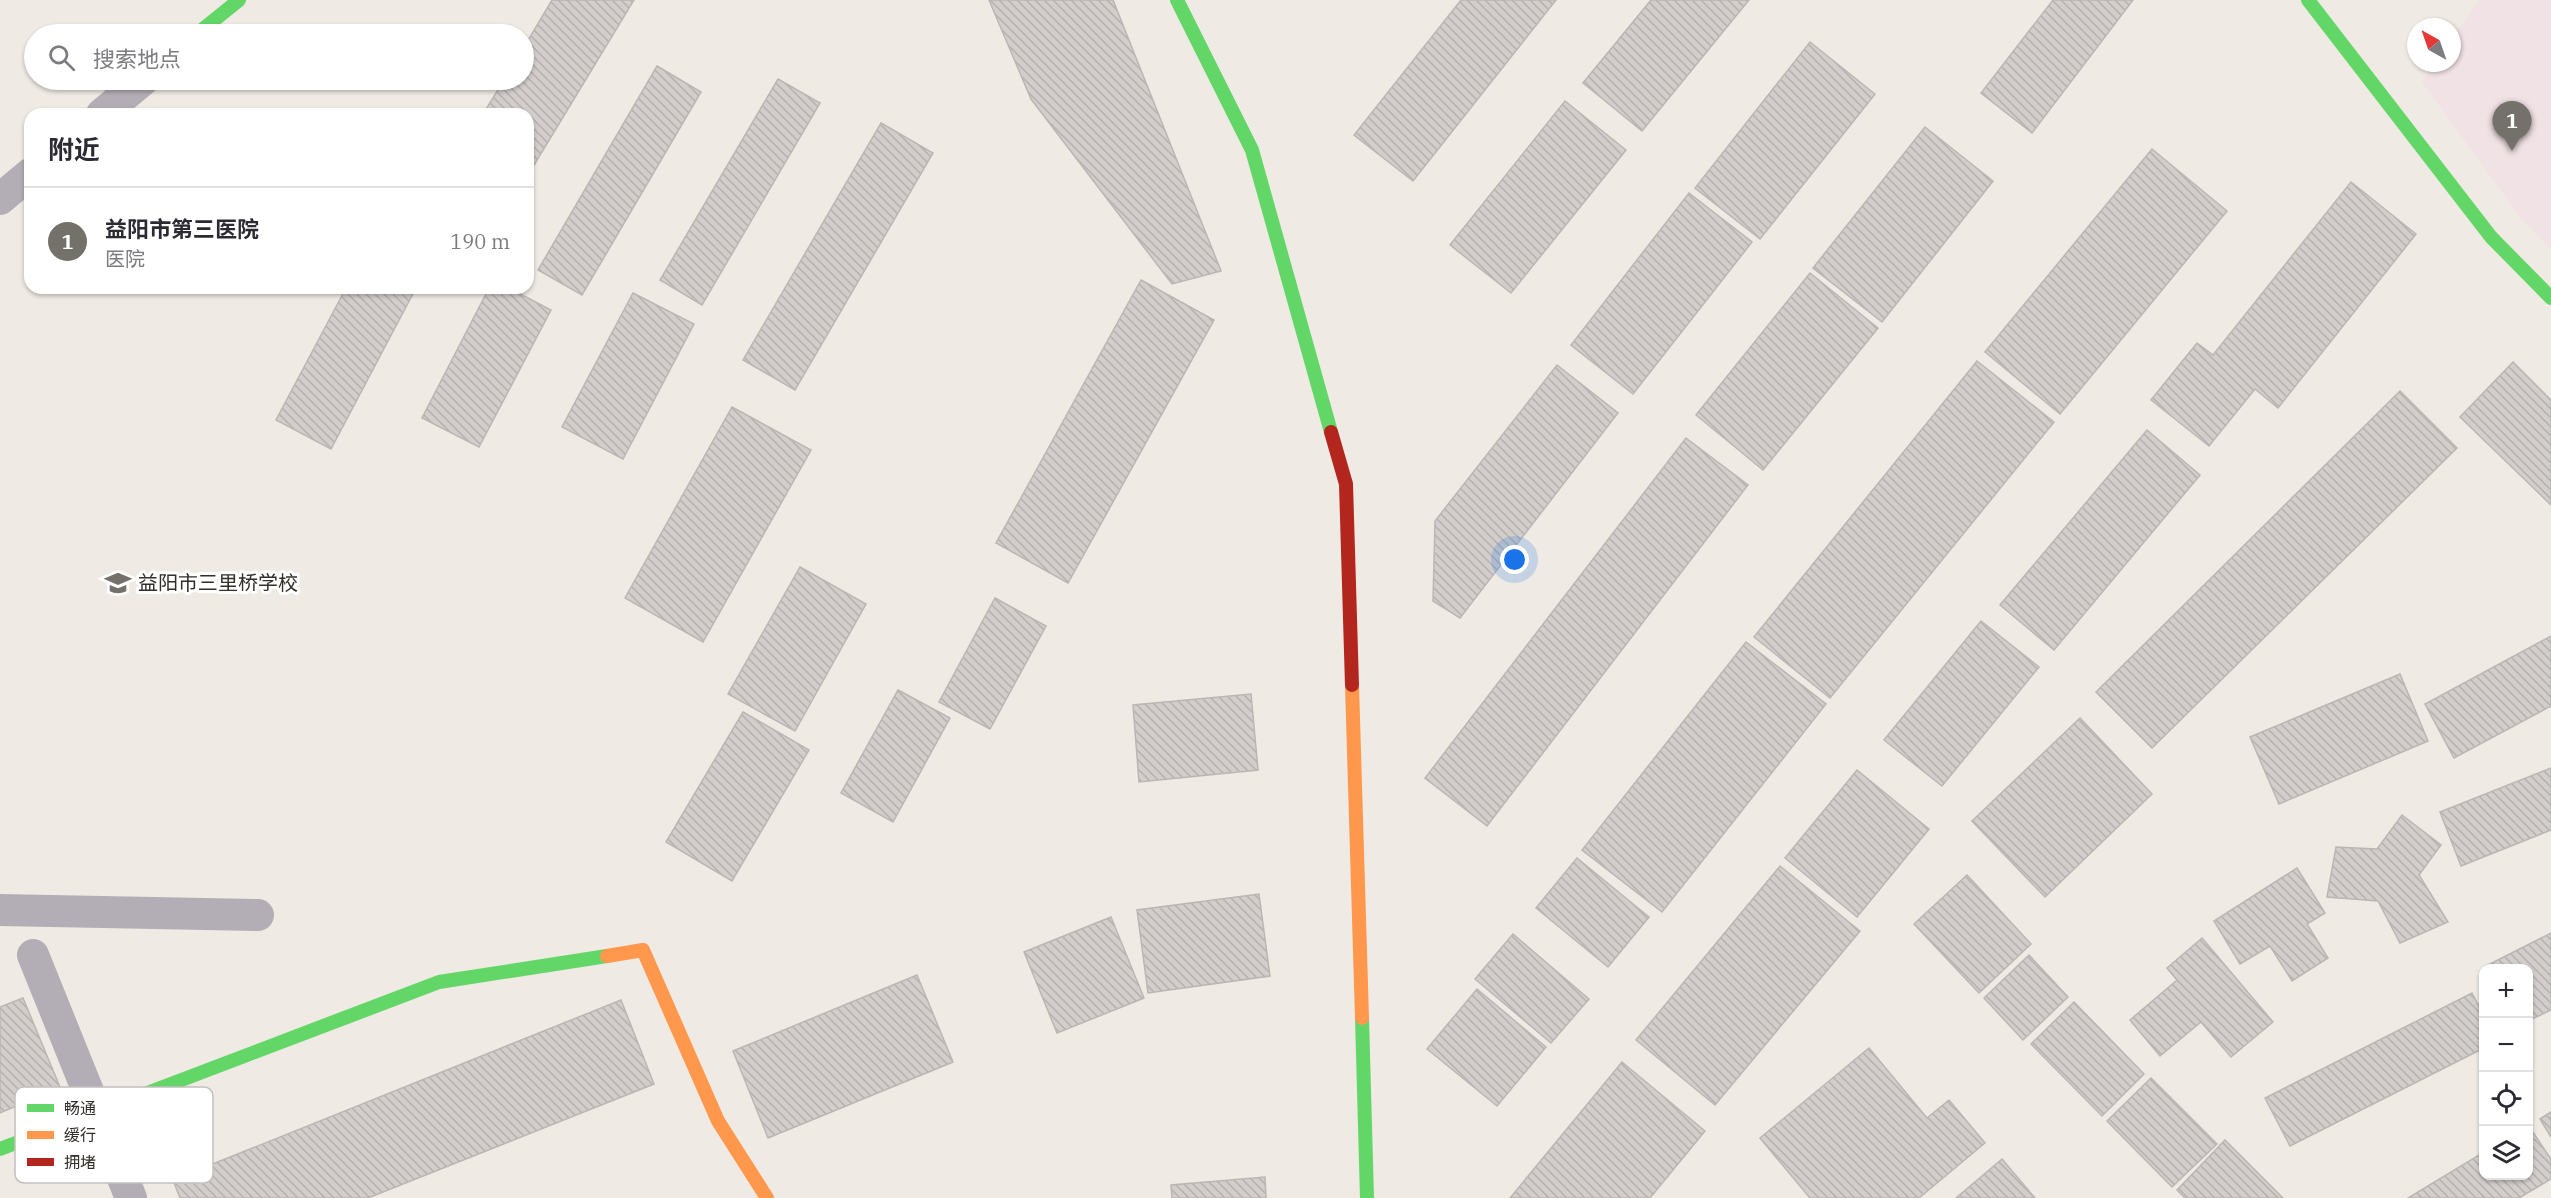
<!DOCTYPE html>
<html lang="zh">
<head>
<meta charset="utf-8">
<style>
	:root { --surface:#fff; --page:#f7f7f7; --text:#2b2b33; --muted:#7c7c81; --line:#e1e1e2; --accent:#74706a }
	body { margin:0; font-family:"IBM Plex Serif","Noto Sans SC",serif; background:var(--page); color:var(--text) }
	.controls { position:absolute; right:18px; bottom:18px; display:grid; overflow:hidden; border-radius:12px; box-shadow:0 2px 4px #0004 }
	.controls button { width:54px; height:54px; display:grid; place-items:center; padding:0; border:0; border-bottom:2px solid var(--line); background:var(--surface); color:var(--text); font:30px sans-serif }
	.compass { position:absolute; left:2407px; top:18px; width:54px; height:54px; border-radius:50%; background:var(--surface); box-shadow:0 2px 4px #0004; rotate:320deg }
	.you { position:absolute; left:1515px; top:560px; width:21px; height:21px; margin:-15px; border:4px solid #fff; border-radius:50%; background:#1a73e8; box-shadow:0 0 0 9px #1a73e833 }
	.badge { display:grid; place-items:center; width:39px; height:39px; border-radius:50%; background:var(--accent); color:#fff; font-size:20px; font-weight:700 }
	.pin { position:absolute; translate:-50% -50px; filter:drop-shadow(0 2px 3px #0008) }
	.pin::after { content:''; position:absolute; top:32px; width:21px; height:18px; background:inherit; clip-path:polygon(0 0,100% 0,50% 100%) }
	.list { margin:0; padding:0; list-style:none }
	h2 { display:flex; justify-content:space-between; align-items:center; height:78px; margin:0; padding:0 24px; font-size:26px }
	h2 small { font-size:20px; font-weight:400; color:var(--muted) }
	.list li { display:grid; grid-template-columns:39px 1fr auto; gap:18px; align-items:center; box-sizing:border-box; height:108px; padding:0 24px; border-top:2px solid var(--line) }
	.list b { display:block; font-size:22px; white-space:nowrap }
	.list p { margin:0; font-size:20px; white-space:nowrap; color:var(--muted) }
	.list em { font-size:20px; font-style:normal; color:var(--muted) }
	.icon { flex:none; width:33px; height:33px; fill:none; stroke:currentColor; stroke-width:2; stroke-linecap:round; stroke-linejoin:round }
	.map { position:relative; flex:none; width:2551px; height:1198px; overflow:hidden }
	.search { position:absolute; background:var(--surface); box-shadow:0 2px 4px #0004; left:24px; top:24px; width:510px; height:66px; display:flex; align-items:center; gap:15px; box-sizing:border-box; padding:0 21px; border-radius:33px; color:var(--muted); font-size:22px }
	.panel { position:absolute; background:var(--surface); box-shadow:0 2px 4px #0004; left:24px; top:108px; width:510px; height:186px; border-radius:18px }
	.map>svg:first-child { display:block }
	.medical { fill:#f1e2e5 }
	.building { fill:url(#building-back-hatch); stroke:#bbb6b4; stroke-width:1.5 }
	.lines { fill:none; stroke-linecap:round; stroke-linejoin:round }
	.street { stroke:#b3aeb5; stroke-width:32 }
	.fast { stroke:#63d668; stroke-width:14 }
	.slow { stroke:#ff974d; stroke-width:14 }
	.jam { stroke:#b3261e; stroke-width:14 }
	.labels { text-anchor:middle; stroke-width:6; stroke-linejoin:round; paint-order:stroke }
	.poi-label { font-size:20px; fill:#322e29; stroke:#fff; text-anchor:start }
	.key { fill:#fff; stroke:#c2c0bf; stroke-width:1.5 }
	.key-label { font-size:16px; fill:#322e29 }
</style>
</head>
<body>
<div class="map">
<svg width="2551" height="1198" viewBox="0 0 2551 1198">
	<defs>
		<pattern id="building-back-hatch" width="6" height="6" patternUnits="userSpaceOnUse" patternTransform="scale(1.5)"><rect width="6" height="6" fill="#d3cecc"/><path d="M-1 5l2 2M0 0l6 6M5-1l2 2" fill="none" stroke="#b6b1af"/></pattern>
	</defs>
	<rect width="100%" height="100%" fill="#efeae3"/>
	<polygon class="medical" points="2479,0 2551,0 2551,249 2523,221 2422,82 2435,63 2452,63 2452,39"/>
	<g class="building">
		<polygon points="552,0 634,0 528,175 528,114 483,114 504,80 524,80 524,47"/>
		<polygon points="989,0 1113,0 1221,271 1172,284 1031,99"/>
		<polygon points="1461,0 1556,0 1413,181 1354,135"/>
		<polygon points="1651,0 1749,0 1642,131 1583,83"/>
		<polygon points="2053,0 2133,0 2032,133 1981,93"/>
		<polygon points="1810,42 1875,94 1760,239 1695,188"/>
		<polygon points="657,66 701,92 582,295 538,270"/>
		<polygon points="778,79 820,103 702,305 660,280"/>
		<polygon points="1565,101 1626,150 1511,293 1450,245"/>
		<polygon points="881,123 933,153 795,390 743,360"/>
		<polygon points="1925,127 1993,181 1882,322 1813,268"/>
		<polygon points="2152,149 2227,211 2060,414 1985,352"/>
		<polygon points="2351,182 2416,234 2278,408 2255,389 2209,446 2151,400 2197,343 2213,355"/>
		<polygon points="1689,193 1752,242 1633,394 1571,345"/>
		<polygon points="1810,273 1878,328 1763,470 1696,415"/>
		<polygon points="1141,280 1214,320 1068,583 996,543"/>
		<polygon points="346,288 416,288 331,449 276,420"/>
		<polygon points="489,288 509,288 551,310 479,447 422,418"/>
		<polygon points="633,293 694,324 623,459 562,427"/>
		<polygon points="1977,361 2054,422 1830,698 1754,637"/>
		<polygon points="2513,362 2551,400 2551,505 2460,417"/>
		<polygon points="1557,365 1618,413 1460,618 1433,601 1435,521"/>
		<polygon points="2400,391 2457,448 2152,748 2096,692"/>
		<polygon points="732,407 811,450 703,642 625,598"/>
		<polygon points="2147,430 2200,475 2054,650 2000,605"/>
		<polygon points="1686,438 1748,485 1487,826 1425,778"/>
		<polygon points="800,567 866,604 795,731 728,694"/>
		<polygon points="995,598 1046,626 990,729 939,702"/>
		<polygon points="1981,621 2039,667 1942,786 1884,740"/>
		<polygon points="2551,636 2551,706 2454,758 2425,704"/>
		<polygon points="1746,642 1826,704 1662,912 1582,850"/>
		<polygon points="2400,674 2428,741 2279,804 2250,737"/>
		<polygon points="898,690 950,718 893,822 841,793"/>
		<polygon points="1251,694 1258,770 1139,782 1133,705"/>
		<polygon points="743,712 809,750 732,881 666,842"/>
		<polygon points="2080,718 2152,794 2045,897 1972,821"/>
		<polygon points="2551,768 2551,830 2461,866 2440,812"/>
		<polygon points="1857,770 1929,829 1857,917 1785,858"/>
		<polygon points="2402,815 2441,845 2419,875 2448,922 2400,943 2378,901 2327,897 2336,847 2377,849"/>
		<polygon points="1577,858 1649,917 1608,967 1536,908"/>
		<polygon points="1780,866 1860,931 1715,1105 1636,1040"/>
		<polygon points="2297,868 2325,913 2307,924 2328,958 2292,981 2270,946 2240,964 2214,921"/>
		<polygon points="1967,875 2031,944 1979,993 1914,924"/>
		<polygon points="1259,894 1270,976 1148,993 1137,910"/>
		<polygon points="1111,917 1144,998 1057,1033 1024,952"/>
		<polygon points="2551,933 2551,1010 2528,1021 2528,968 2484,967"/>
		<polygon points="1513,934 1589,999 1551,1043 1475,979"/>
		<polygon points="2202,938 2273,1022 2231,1057 2201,1022 2160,1056 2130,1020 2177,980 2167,968"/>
		<polygon points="2029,955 2068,997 2023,1040 1984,998"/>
		<polygon points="917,975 953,1062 768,1138 733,1051"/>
		<polygon points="1477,989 1546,1047 1497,1106 1427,1049"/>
		<polygon points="2472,993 2484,1016 2484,1048 2290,1146 2265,1098"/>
		<polygon points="23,998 60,1087 0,1113 0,1007"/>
		<polygon points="621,1000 654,1084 368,1198 180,1198 173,1180"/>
		<polygon points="2074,1002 2144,1074 2102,1116 2031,1044"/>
		<polygon points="1869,1048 1927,1118 1949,1100 1985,1143 1919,1198 1810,1198 1760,1138"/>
		<polygon points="1622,1062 1705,1131 1650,1198 1510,1198"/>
		<polygon points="2151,1078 2217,1144 2172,1187 2107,1121"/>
		<polygon points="2551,1112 2551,1137 2540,1119"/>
		<polygon points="2528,1125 2551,1159 2551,1179 2519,1198 2408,1198 2484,1152 2484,1176 2528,1176"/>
		<polygon points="2225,1140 2283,1198 2185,1198 2177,1190"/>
		<polygon points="2002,1159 2035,1198 1956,1198"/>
		<polygon points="1265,1177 1266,1198 1172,1198 1171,1185"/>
	</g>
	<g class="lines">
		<g class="street">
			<polyline points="102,114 143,80"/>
			<polyline points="0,199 30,174"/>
			<polyline points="0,910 258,915"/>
			<polyline points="33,955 131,1198"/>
		</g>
		<g class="fast">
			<polyline points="1177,0 1252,150 1331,432"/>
			<polyline points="2308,0 2491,237 2551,298"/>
			<polyline points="197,34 239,0"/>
			<polyline points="1362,1018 1367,1198"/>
			<polyline points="0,1149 439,982 607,956"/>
		</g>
		<g class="slow">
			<polyline points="1352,685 1362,1018"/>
			<polyline points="607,956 643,950 718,1121 767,1198"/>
		</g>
		<polyline class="jam" points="1331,432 1346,484 1352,685"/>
	</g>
	<defs>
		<g id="school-bare" transform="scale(2.07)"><path d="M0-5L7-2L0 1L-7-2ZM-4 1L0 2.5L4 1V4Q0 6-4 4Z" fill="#74706a" stroke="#fff" stroke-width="2.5" paint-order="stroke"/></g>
	</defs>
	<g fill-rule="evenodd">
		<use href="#school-bare" x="118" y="583"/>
	</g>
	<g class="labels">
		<g class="poi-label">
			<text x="138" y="590">益阳市三里桥学校</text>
		</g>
	</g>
	<rect x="15" y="1087" width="198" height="96" rx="9" class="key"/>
	<rect x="27" y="1104" width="27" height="8" fill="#63d668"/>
	<rect x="27" y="1131" width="27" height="8" fill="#ff974d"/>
	<rect x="27" y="1158" width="27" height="8" fill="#b3261e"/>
	<g class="key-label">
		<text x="64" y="1114">畅通</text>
		<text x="64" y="1141">缓行</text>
		<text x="64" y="1168">拥堵</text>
	</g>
</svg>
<div class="controls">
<button>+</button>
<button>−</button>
<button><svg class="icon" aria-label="locate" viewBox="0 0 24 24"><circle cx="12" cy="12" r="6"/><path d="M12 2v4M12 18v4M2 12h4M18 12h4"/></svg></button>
<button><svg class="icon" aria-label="layers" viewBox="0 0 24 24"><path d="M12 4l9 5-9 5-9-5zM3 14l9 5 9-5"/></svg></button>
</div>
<svg class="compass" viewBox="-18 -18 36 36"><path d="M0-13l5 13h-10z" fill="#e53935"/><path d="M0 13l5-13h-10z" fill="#7c7c81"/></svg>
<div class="you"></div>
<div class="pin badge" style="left:2512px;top:151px">1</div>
<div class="search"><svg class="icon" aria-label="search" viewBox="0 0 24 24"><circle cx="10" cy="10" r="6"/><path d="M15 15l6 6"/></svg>搜索地点</div>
<section class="panel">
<h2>附近<small></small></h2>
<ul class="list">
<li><span class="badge">1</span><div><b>益阳市第三医院</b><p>医院</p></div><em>190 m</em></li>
</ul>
</section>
</div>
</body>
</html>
